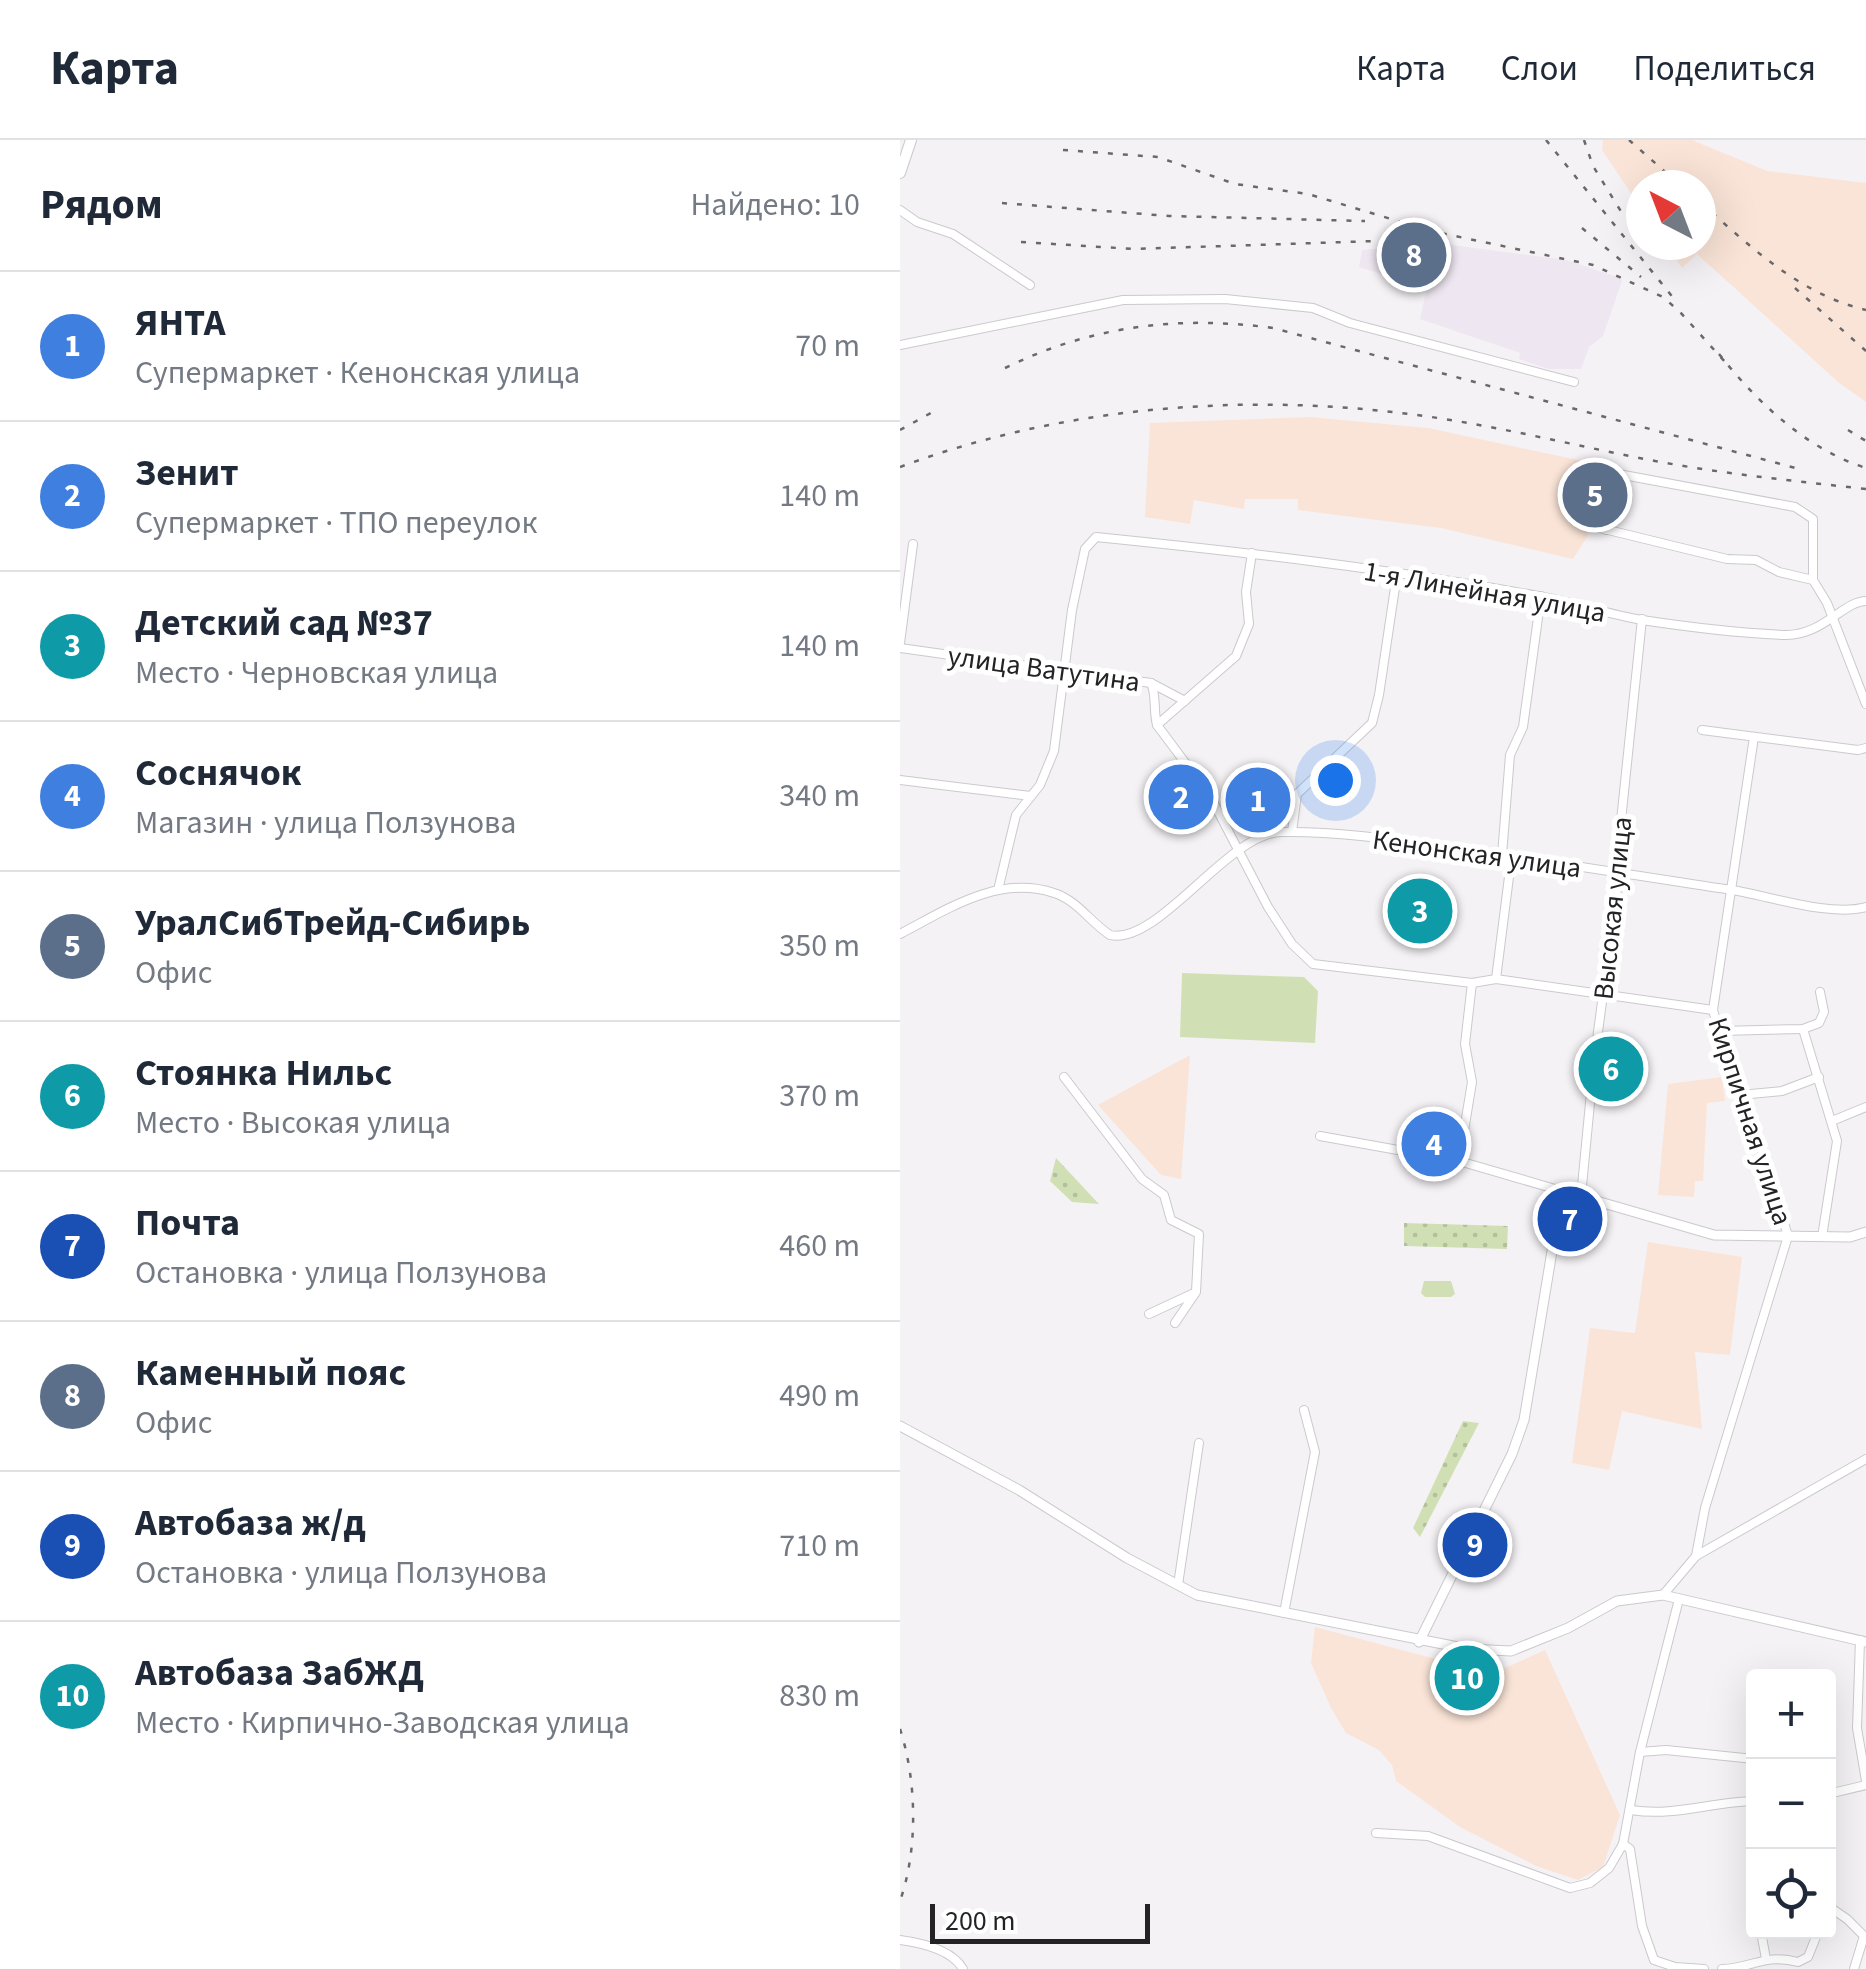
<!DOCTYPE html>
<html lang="ru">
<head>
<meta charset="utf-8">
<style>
	:root { --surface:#fff; --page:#f6f6f7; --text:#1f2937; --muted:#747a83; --line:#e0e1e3; --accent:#111827 }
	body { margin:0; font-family:"Source Sans 3",sans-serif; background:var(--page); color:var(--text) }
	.controls { position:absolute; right:30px; bottom:30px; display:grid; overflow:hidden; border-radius:10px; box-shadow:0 10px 40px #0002 }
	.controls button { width:90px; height:90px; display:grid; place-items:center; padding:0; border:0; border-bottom:2px solid var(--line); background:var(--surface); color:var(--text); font:50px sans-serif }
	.compass { position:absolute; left:726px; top:30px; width:90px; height:90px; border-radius:50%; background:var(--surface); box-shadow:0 10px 40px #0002; rotate:318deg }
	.scale { position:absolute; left:30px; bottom:25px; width:220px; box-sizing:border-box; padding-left:10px; border:5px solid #232224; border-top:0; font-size:28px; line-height:35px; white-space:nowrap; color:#232224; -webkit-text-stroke:8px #fff; paint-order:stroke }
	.you { position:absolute; left:435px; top:640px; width:35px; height:35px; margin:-25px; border:8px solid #fff; border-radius:50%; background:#1a73e8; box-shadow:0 0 0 15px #1a73e833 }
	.badge { display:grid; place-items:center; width:65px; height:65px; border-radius:50%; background:var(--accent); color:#fff; font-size:32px; font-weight:700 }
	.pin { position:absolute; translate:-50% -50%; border:5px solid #fff; box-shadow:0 2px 10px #0006 }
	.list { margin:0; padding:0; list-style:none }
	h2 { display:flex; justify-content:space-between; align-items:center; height:130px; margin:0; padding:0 40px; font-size:42px }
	h2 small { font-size:32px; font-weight:400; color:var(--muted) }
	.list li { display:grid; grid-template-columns:65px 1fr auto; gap:30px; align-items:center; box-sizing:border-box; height:150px; padding:0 40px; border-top:2px solid var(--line) }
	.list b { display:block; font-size:38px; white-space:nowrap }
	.list p { margin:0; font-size:32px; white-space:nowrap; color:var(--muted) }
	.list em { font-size:32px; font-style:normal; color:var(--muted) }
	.icon { flex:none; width:55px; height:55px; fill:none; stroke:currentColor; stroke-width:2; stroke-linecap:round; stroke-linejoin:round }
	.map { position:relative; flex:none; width:966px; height:1829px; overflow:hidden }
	header { display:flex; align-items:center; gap:60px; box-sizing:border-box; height:140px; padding:0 50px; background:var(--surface); border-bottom:2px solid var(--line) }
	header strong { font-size:48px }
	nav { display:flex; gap:55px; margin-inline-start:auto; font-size:35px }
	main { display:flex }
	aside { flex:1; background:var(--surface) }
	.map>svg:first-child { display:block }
	.built { fill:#eee6f0 }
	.industrial { fill:#fae4d7 }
	.park { fill:url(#park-dots) }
	.pitch { fill:#d1e0b4 }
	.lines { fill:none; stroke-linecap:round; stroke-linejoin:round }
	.minor-casing { stroke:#cbc9cd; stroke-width:10 }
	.tertiary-casing { stroke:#cbc9cd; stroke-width:11 }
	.secondary-casing { stroke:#cbc9cd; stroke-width:12 }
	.minor { stroke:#fff; stroke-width:8 }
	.tertiary { stroke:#fff; stroke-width:9 }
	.secondary { stroke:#fff; stroke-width:10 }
	.rail { stroke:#6a686b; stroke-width:2.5; stroke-dasharray:5 10; stroke-linecap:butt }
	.labels { text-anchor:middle; stroke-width:10; stroke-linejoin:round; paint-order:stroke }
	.street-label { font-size:28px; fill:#232224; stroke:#fff }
</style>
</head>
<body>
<header>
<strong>Карта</strong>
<nav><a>Карта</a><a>Слои</a><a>Поделиться</a></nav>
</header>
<main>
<aside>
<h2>Рядом<small>Найдено: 10</small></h2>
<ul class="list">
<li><span class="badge" style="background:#3f7fe0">1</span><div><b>ЯНТА</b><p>Супермаркет · Кенонская улица</p></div><em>70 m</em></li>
<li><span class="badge" style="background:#3f7fe0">2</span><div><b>Зенит</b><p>Супермаркет · ТПО переулок</p></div><em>140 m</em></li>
<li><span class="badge" style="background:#0f9aa8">3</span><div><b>Детский сад №37</b><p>Место · Черновская улица</p></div><em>140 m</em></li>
<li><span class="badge" style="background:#3f7fe0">4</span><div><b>Соснячок</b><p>Магазин · улица Ползунова</p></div><em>340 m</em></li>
<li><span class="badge" style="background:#5c6f8a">5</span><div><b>УралСибТрейд-Сибирь</b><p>Офис</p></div><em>350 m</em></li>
<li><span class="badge" style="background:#0f9aa8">6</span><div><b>Стоянка Нильс</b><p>Место · Высокая улица</p></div><em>370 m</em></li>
<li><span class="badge" style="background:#1a4fb4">7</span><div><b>Почта</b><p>Остановка · улица Ползунова</p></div><em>460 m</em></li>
<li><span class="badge" style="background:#5c6f8a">8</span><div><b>Каменный пояс</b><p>Офис</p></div><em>490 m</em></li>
<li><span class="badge" style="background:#1a4fb4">9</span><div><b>Автобаза ж/д</b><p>Остановка · улица Ползунова</p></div><em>710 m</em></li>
<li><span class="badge" style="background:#0f9aa8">10</span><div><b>Автобаза ЗабЖД</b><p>Место · Кирпично-Заводская улица</p></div><em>830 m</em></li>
</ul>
</aside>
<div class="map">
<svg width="966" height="1829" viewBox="0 0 966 1829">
	<defs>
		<pattern id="park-dots" width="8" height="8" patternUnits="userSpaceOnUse" patternTransform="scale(2.5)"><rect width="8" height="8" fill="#d1e0b4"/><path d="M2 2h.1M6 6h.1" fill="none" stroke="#b3c09b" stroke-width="1.8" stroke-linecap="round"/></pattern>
	</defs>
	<rect width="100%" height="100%" fill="#f5f2f6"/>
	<polygon class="built" points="537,103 667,120 720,138 722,141 703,196 689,207 681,229 649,229 619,219 620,213 520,179 527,148 459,127 462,110"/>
	<g class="industrial">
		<polygon points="703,0 792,0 867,31 966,43 966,262 938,242 797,114 782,128 766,105 801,105 801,45 741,45 741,68 702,10"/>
		<polygon points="410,277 528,288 696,324 704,327 687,397 673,419 541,388 398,370 398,359 345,359 344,369 294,360 290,384 245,377 250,283"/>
		<polygon points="290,915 281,1039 261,1035 198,965"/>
		<polygon points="822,937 825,961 807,963 803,1041 795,1041 794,1057 758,1055 768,944"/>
		<polygon points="748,1102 842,1117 830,1215 795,1212 802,1289 722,1271 709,1330 672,1323 690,1188 735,1193"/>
		<polygon points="415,1487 592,1534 645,1510 720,1675 703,1727 678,1740 636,1726 560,1687 496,1641 492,1625 479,1610 446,1593 431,1568 411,1523"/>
	</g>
	<g class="park">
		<polygon points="156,1018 199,1064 172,1062 150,1041"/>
		<polygon points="504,1083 608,1086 607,1109 504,1106"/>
		<polygon points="563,1281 579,1283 520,1397 513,1388"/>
	</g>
	<g class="pitch">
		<polygon points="282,833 404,837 418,851 415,903 280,897"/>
		<polygon points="524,1141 551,1141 555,1154 551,1157 525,1157 521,1153"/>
	</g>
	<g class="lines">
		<g class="minor-casing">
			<g id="minor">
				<polyline points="0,70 17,82 53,94 130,145"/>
				<polyline points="0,205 223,160 325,159 413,168 450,183 674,242"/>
				<polyline points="696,387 827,419 856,420 879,432 913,440"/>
				<polyline points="706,390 713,333 895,367 913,379 913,440 927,463 966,564"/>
				<polyline points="352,413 346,452 349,484 336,516 257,585 310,656 368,767 392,804 413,824 572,843 596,839 813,870"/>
				<polyline points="0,503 13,404"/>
				<polyline points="0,508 251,543 285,561"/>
				<path d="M251,543C257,557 253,570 257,585"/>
				<polyline points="802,590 958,610 966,608"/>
				<polyline points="0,640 131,656"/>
				<polyline points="392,692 397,654 472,583 479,555 497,434"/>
				<path d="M98,750L116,675L140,645L154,611L172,470L185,409L196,397C344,412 492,429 638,456C673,462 707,474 742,480C788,487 838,493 885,495C922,496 944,461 966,461"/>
				<path d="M0,794C46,770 99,734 154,753C177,760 191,783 210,795C258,806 328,693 381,692C439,691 497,700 554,708C647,721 739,736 832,750C870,756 929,777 966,767"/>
				<polyline points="596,839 610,729 602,715 610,615 623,587 641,456"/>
				<polyline points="903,889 937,1001 922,1097"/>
				<polyline points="819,891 903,889 919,883 924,872 920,852"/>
				<polyline points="164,937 242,1039 264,1055 271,1080 299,1094 296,1152 275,1183"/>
				<polyline points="840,955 882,951 919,937"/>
				<polyline points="932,981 966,967"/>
				<polyline points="420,996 559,1021 662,1051"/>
				<polyline points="559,1021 572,942 565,904 572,843"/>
				<polyline points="681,1056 694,922 719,734 719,700 742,479"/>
				<polyline points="249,1174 292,1154"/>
				<polyline points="796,1416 805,1368 888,1096 861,1008 827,922 813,870 854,597"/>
				<polyline points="278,1445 299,1303"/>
				<polyline points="763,1455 796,1416 966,1319"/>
				<polyline points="384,1473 415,1312 404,1270"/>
				<polyline points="960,1500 957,1588 966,1641"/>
				<polyline points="740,1612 766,1610 854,1619"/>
				<polyline points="928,1654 966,1645"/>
				<path d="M731,1670C774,1677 811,1662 854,1661"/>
				<polyline points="476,1693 528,1696 670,1748 690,1743 709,1728 723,1704 740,1612 779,1459"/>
				<polyline points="723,1704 730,1709 742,1786 754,1820 775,1827 804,1829"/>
				<polyline points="928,1766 947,1779 964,1796 954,1829"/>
				<polyline points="861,1792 866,1819"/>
				<path d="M0,1800C22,1803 52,1810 63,1829"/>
				<path d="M822,1829C852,1828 867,1813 898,1822L908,1817L918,1792"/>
			</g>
		</g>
		<g class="tertiary-casing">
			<g id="tertiary">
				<polyline points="0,1286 119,1350 227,1418 297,1455 568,1509 611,1511 668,1488 717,1461 763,1455 966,1502"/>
				<polyline points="519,1502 612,1314 624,1280 662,1051 814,1095 950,1097 966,1092"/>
			</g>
		</g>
		<g class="secondary-casing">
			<polyline id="secondary" points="0,33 11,0"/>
		</g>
		<use href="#minor" class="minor"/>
		<use href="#tertiary" class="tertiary"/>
		<use href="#secondary" class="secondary"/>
		<g class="rail">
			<polyline points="646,0 775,160"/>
			<polyline points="684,0 693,26 725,78"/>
			<polyline points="729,0 780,45"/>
			<polyline points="163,10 258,17 335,44 408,54 531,91 693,125 763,157 780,172 826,223"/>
			<polyline points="102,63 269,76 465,81"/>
			<path d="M801,63C851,107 899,154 966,170"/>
			<polyline points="682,88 741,137"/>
			<polyline points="121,102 234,109 536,99"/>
			<polyline points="895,148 966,211"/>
			<path d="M819,214C857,262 906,309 966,328"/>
			<path d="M105,228C191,186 278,175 373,188L903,330"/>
			<polyline points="0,290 38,269"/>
			<polyline points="948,290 966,301"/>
			<path d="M0,327C158,268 334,253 501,273C587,283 671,305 755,321C825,334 895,341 966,349"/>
			<path d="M0,1589C17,1641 18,1710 0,1761"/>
		</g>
	</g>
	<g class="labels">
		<g class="street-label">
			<text transform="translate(585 451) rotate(10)" y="10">1-я Линейная улица</text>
			<text transform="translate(144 528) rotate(8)" y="10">улица Ватутина</text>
			<text transform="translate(577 713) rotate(8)" y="10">Кенонская улица</text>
			<text transform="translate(712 768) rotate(-84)" y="10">Высокая улица</text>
			<text transform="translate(851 981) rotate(72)" y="10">Кирпичная улица</text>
		</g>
	</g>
</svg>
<div class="controls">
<button>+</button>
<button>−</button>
<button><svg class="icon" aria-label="locate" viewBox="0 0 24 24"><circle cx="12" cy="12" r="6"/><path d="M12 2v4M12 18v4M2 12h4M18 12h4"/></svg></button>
</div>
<svg class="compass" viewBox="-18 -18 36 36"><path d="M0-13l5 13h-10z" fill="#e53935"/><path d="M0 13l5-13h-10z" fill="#747a83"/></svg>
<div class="scale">200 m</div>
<div class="you"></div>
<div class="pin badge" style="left:358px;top:660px;background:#3f7fe0">1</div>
<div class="pin badge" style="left:281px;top:657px;background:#3f7fe0">2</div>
<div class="pin badge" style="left:520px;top:771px;background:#0f9aa8">3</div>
<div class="pin badge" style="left:534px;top:1004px;background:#3f7fe0">4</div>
<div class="pin badge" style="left:695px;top:355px;background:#5c6f8a">5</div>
<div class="pin badge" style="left:711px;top:929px;background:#0f9aa8">6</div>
<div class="pin badge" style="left:670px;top:1079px;background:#1a4fb4">7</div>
<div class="pin badge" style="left:514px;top:115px;background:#5c6f8a">8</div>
<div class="pin badge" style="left:575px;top:1405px;background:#1a4fb4">9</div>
<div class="pin badge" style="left:567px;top:1538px;background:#0f9aa8">10</div>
</div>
</main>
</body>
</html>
